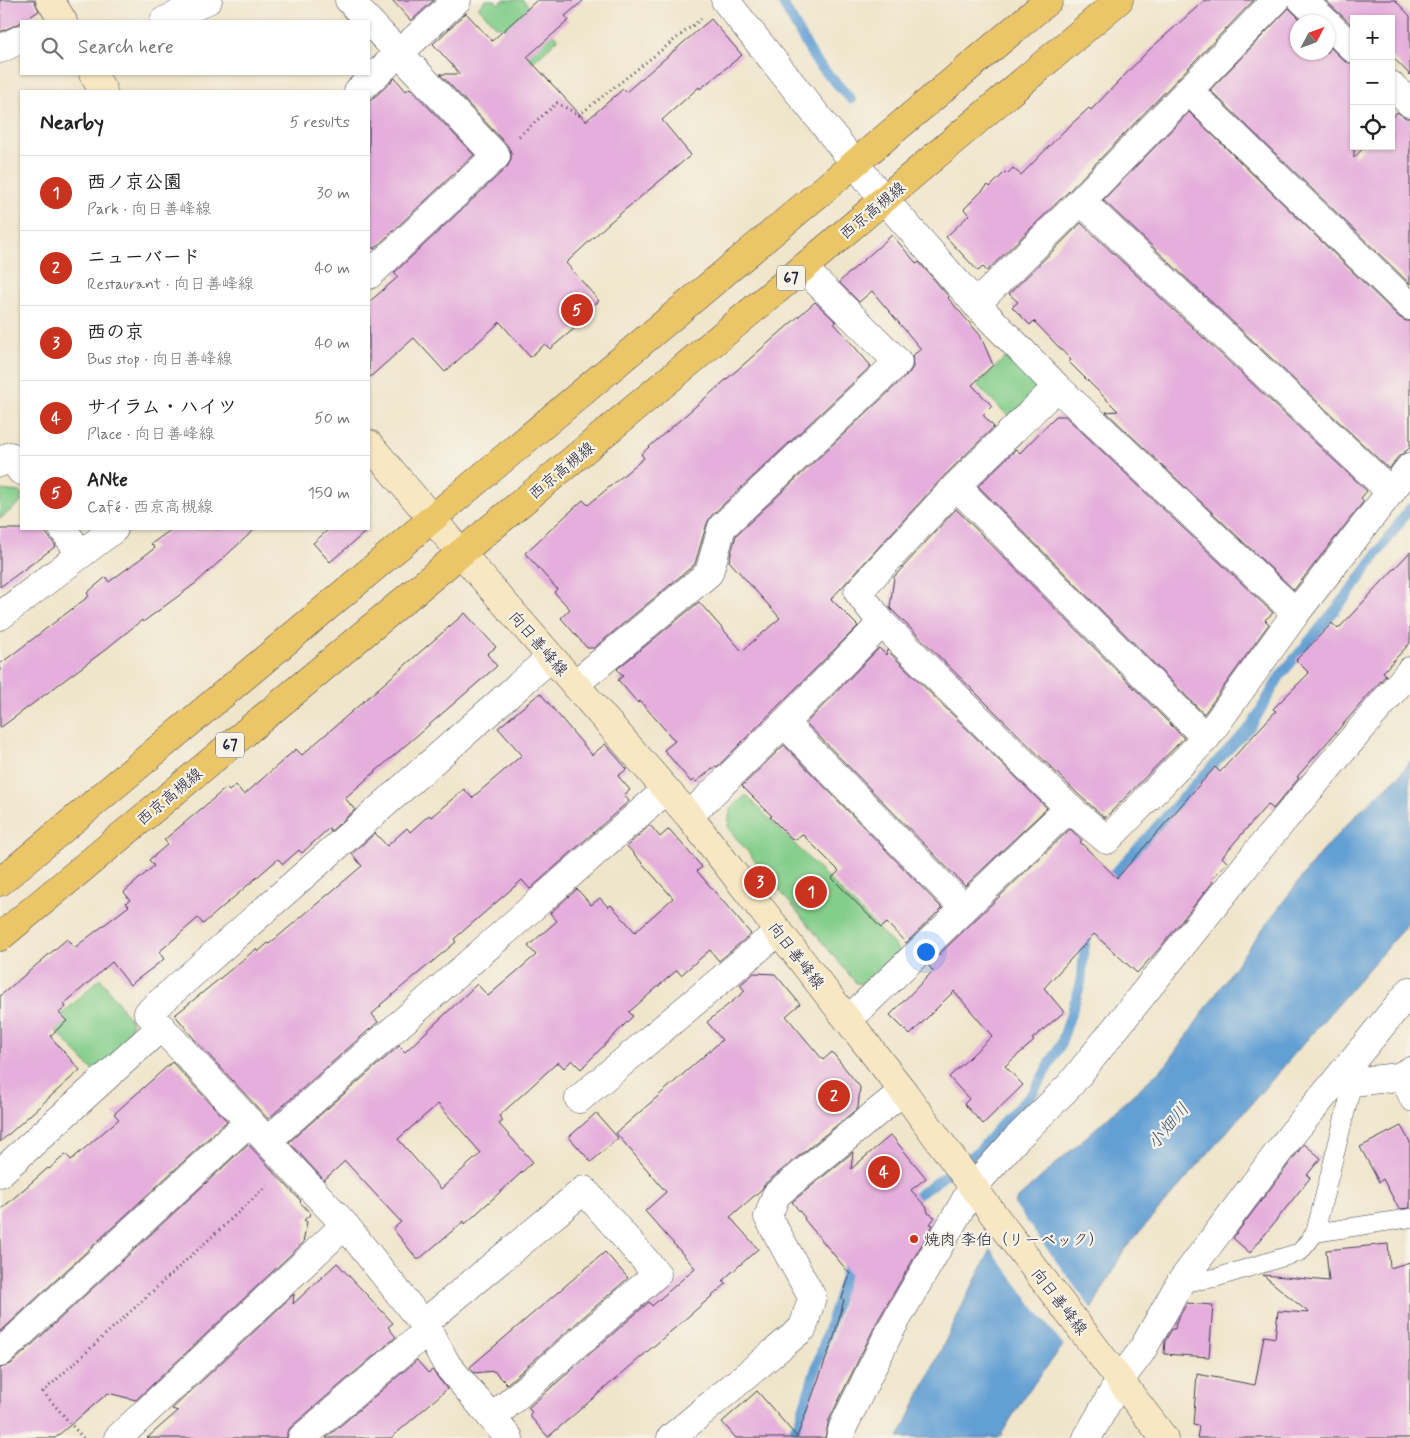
<!DOCTYPE html>
<html lang="en">
<head>
<meta charset="utf-8">
<style>
	:root { --surface:#fff; --page:#f6f6f6; --text:#222; --muted:#767676; --line:#e0e0e0; --accent:#c8321e }
	body { margin:0; font-family:Mynerve,"Klee One",sans-serif; background:var(--page); color:var(--text) }
	.controls { position:absolute; right:15px; top:15px; display:grid; overflow:hidden; border-radius:0px; box-shadow:0 1px 4px #0004 }
	.controls button { width:45px; height:45px; display:grid; place-items:center; padding:0; border:0; border-bottom:1px solid var(--line); background:var(--surface); color:var(--text); font:25px sans-serif }
	.compass { position:absolute; left:1290px; top:15px; width:45px; height:45px; border-radius:50%; background:var(--surface); box-shadow:0 1px 4px #0004; rotate:49deg }
	.you { position:absolute; left:925px; top:951px; width:18px; height:18px; margin:-12px; border:4px solid #fff; border-radius:50%; background:#1a73e8; box-shadow:0 0 0 8px #1a73e833 }
	.badge { display:grid; place-items:center; width:32px; height:32px; border-radius:50%; background:var(--accent); color:#fff; font-size:16px; font-weight:700 }
	.pin { position:absolute; translate:-50% -50%; border:2px solid #fff; box-shadow:0 1px 5px #0006 }
	.list { margin:0; padding:0; list-style:none }
	h2 { display:flex; justify-content:space-between; align-items:center; height:65px; margin:0; padding:0 20px; font-size:21px }
	h2 small { font-size:16px; font-weight:400; color:var(--muted) }
	.list li { display:grid; grid-template-columns:32px 1fr auto; gap:15px; align-items:center; box-sizing:border-box; height:75px; padding:0 20px; border-top:1px solid var(--line) }
	.list b { display:block; font-size:19px; white-space:nowrap }
	.list p { margin:0; font-size:16px; white-space:nowrap; color:var(--muted) }
	.list em { font-size:16px; font-style:normal; color:var(--muted) }
	.icon { flex:none; width:28px; height:28px; fill:none; stroke:currentColor; stroke-width:2; stroke-linecap:round; stroke-linejoin:round }
	.map { position:relative; flex:none; width:1410px; height:1438px; overflow:hidden }
	.search { position:absolute; background:var(--surface); box-shadow:0 1px 4px #0004; left:20px; top:20px; width:350px; height:55px; display:flex; align-items:center; gap:12px; box-sizing:border-box; padding:0 18px; border-radius:0px; color:var(--muted); font-size:19px }
	.panel { position:absolute; background:var(--surface); box-shadow:0 1px 4px #0004; left:20px; top:90px; width:350px; height:440px; border-radius:0px }
	.map>svg:first-child { display:block }
	.green { fill:#84ce8b; stroke:#537863 }
	.water { fill:#629fd3; stroke:#426087 }
	.pier { fill:#efe5cb }
	.lines { fill:none; stroke-linecap:round; stroke-linejoin:round }
	.stream { stroke:#629fd3; stroke-width:10 }
	.building { fill:#e5aedc; fill-rule:evenodd }
	.service-casing { stroke:#413f51; stroke-width:19 }
	.minor-casing { stroke:#413f51; stroke-width:29 }
	.secondary-casing { stroke:#413f51; stroke-width:29 }
	.primary-casing { stroke:#413f51; stroke-width:29 }
	.path { stroke:#413f51; stroke-width:3; stroke-dasharray:1 4; stroke-linecap:butt }
	.service { stroke:#fff; stroke-width:18 }
	.minor { stroke:#fff; stroke-width:28 }
	.secondary { stroke:#f7e8c3; stroke-width:28 }
	.primary { stroke:#ebc669; stroke-width:28 }
	.poi-dot { fill:#c8321e; stroke:#f7f3e8; stroke-width:2 }
	.labels { text-anchor:middle; stroke-width:4.5; stroke-linejoin:round; paint-order:stroke }
	.shield { fill:#f7f3e8; stroke:#62616f; stroke-width:1 }
	.shield-label { font-size:15px; font-weight:bold; fill:#22223b }
	.street-label { font-size:16px; fill:#22223b; stroke:#f7f3e8 }
	.poi-label { font-size:16px; fill:#22223b; stroke:#f7f3e8; text-anchor:start }
	.water-label { font-size:18px; font-style:italic; fill:#3c5478; stroke:#f7f3e8 }
</style>
</head>
<body>
<div class="map">
<svg width="1410" height="1438" viewBox="0 0 1410 1438">
	<rect width="100%" height="100%" fill="#f7f3e8"/>
	<filter id="ink" filterUnits="userSpaceOnUse"><feTurbulence type="fractalNoise" baseFrequency=".02" numOctaves="2"/><feDisplacementMap in="SourceGraphic" scale="10" xChannelSelector="R" yChannelSelector="G"/><feConvolveMatrix kernelMatrix="1 2 1 2 8 2 1 2 1" color-interpolation-filters="sRGB"/></filter>
	<filter id="wash" filterUnits="userSpaceOnUse"><feTurbulence type="fractalNoise" baseFrequency=".0096" numOctaves="4" result="noise"/><feDisplacementMap in="SourceGraphic" scale="20" xChannelSelector="R" yChannelSelector="G"/><feGaussianBlur stdDeviation="1.12" result="paint"/><feColorMatrix in="noise" values="0 0 0 0 0 0 0 0 0 0 0 0 0 0 0 0 0 1.4 0 .05"/><feComposite in="paint" operator="in"/></filter>
	<g filter="url(#wash)">
		<rect width="100%" height="100%" fill="#efe5cb"/>
		<g class="green">
			<polygon points="486,0 495,0 499,4 503,0 523,0 558,39 533,62 503,27 497,27 478,7"/>
			<polygon points="1012,351 1038,377 1038,396 1012,420 977,385"/>
			<polygon points="0,490 20,492 21,494 21,502 0,519"/>
			<polygon points="746,795 904,955 871,985 856,983 728,828 730,809"/>
			<polygon points="100,978 132,1022 127,1045 96,1074 51,1025"/>
		</g>
		<polygon class="water" points="1410,761 1410,921 1124,1250 1092,1308 1026,1394 999,1438 899,1438 964,1302 1017,1199 1167,1064 1243,955 1321,852 1359,812 1399,776"/>
		<polygon class="pier" points="1013,1203 1093,1311 1065,1348 989,1247"/>
		<g class="lines">
			<g class="stream">
				<polyline points="781,0 815,60 851,99"/>
				<polyline points="1105,884 1195,784 1252,725 1280,676 1350,592 1410,508"/>
				<polyline points="907,1203 979,1151 1006,1119 1033,1093 1061,1044 1081,983 1086,932"/>
				<polyline points="789,1438 799,1422 851,1257"/>
			</g>
		</g>
		<g id="blocks">
			<g class="building">
				<polygon points="0,0 34,0 39,11 18,24 0,32"/>
				<polygon points="392,0 434,0 411,21"/>
				<polygon points="537,0 584,0 565,16 569,20 527,57 586,121 623,89 626,92 711,19 742,55 700,89 699,87 662,120 691,155 609,223 566,263 599,301 584,313 588,317 550,349 545,344 530,357 500,322 445,372 414,338 369,378 369,302 398,277 394,273 507,167 511,160 511,152 507,145 440,74 460,74 433,44 466,13 492,41"/>
				<polygon points="1205,0 1254,0 1070,190 987,271 983,267 978,271 946,237 969,215 964,209 988,185 990,187 1005,172 1007,174 1013,168 1021,175 1064,131 1089,108 1091,110 1149,50"/>
				<polygon points="1325,0 1395,0 1410,16 1410,75 1391,55 1391,19 1356,19 1354,16 1354,27"/>
				<polygon points="1289,8 1303,22 1298,22 1298,52 1328,52 1328,45 1344,61 1354,64 1354,158 1365,146 1391,146 1391,119 1397,112 1406,118 1410,118 1410,284 1210,90"/>
				<polygon points="395,78 406,91 410,88 474,155 374,249 369,244 369,102"/>
				<polygon points="1189,112 1399,317 1406,321 1410,321 1410,448 1398,457 1389,469 1103,200"/>
				<polygon points="1081,223 1367,491 1361,498 1364,501 1294,590 1106,412 1118,411 1069,362 1071,360 1034,321 1030,325 1012,307 1018,302 1009,294"/>
				<polygon points="892,235 917,264 919,262 949,297 948,298 980,335 993,365 972,385 992,406 983,415 994,427 945,475 831,599 858,626 717,767 716,766 696,782 694,780 691,782 664,750 675,741 640,701 638,703 618,680 623,676 617,669 699,602 742,651 780,618 729,561 736,535 909,373 913,367 912,356 921,349 872,291 859,302 839,282"/>
				<polygon points="815,302 836,322 834,323 871,366 711,516 707,523 695,564 594,648 587,648 561,618 570,609 554,592 557,589 525,553 583,500 588,505 644,458 641,454"/>
				<polygon points="1056,416 1065,416 1273,613 1265,620 1269,624 1204,714 978,486 1016,449 1020,453"/>
				<polygon points="956,509 1184,738 1105,818 1080,796 890,608 894,577"/>
				<polygon points="0,529 43,529 56,546 0,587"/>
				<polygon points="172,529 255,529 196,583 143,622 142,620 101,653 0,728 0,664 89,596 87,593 106,577 109,582 155,548 151,544"/>
				<polygon points="329,529 369,529 330,562 313,543"/>
				<polygon points="1410,552 1410,643 1383,672 1386,675 1297,777 1299,778 1273,809 1268,804 1222,857 1227,862 1211,880 1213,882 1159,949 1137,973 1094,934 1044,988 1064,1012 1032,1039 1034,1041 1005,1066 1023,1085 983,1124 964,1104 969,1099 949,1077 992,1036 954,991 910,1035 890,1015 933,971 928,965 1070,829 1082,840 1080,842 1117,878 1215,767 1220,772 1276,711 1273,709 1309,673 1296,660 1332,623 1338,629"/>
				<polygon points="465,613 496,647 487,654 497,666 345,798 355,810 331,831 329,828 302,853 299,850 283,864 278,859 203,924 198,918 159,952 164,959 130,985 112,962 64,1004 66,1007 59,1013 67,1021 50,1036 80,1070 0,1142 0,996 67,939 74,948 129,906 126,903 130,900 124,892 154,866 149,860 168,844 164,840 226,788 229,791 236,785 244,795 296,749 302,755"/>
				<polygon points="879,648 886,655 887,650 1047,808 965,886 806,723"/>
				<polygon points="540,693 592,755 605,744 627,769 618,776 630,790 624,795 629,801 530,889 522,880 454,939 456,942 380,1005 381,1006 372,1014 378,1022 268,1119 195,1040 175,1015 256,949 258,952 268,943 269,944 362,866 352,854 375,833 387,846 407,828 410,832 429,815 431,817 464,789 472,798 522,755 498,728"/>
				<polygon points="784,745 942,908 906,943 887,923 881,928 832,878 839,871 802,834 794,841 770,817 772,816 742,786"/>
				<path d="M650,825L660,837L669,829L702,867L697,871L751,934L719,961L710,950L681,975L677,970L629,1012L633,1016L581,1069L572,1060L564,1068L558,1062L499,1116L503,1121L499,1124L533,1162L465,1224L464,1221L418,1260L393,1229L401,1222L345,1161L324,1180L289,1142L399,1046L405,1052L477,984L488,996L536,955L528,946L557,921L550,913L577,889L591,905L600,898L608,907L611,905L635,932L673,898L627,846ZM438,1104L481,1153L441,1189L398,1139Z"/>
				<polygon points="754,973 775,974 800,1004 786,1016 823,1060 832,1052 860,1087 858,1108 766,1183 761,1190 730,1217 758,1249 723,1280 726,1284 548,1437 529,1415 532,1412 528,1408 649,1302 652,1306 695,1268 645,1211 666,1192 616,1133 722,1040 707,1022 745,991 740,985"/>
				<polygon points="172,1062 227,1121 0,1332 0,1210 48,1168 49,1169 66,1154 71,1160 119,1119 114,1114"/>
				<polygon points="596,1113 618,1138 591,1162 569,1137"/>
				<polygon points="1401,1126 1410,1142 1410,1208 1399,1209 1383,1179 1379,1182 1360,1147"/>
				<polygon points="891,1135 926,1178 911,1190 927,1208 928,1213 935,1217 930,1224 933,1225 877,1322 829,1420 825,1438 736,1438 722,1422 757,1391 797,1437 834,1337 844,1300 842,1298 850,1274 804,1219 805,1218 792,1202 853,1152 851,1169"/>
				<polygon points="248,1144 301,1201 300,1202 311,1214 304,1220 307,1222 303,1243 136,1400 108,1393 55,1438 0,1438 0,1368 11,1364"/>
				<polygon points="1304,1144 1321,1158 1307,1175 1310,1178 1250,1253 1233,1238"/>
				<polygon points="1388,1244 1390,1268 1410,1262 1410,1438 1197,1438 1199,1426 1193,1425 1197,1374 1255,1385 1264,1336 1275,1338 1278,1311 1309,1313 1263,1275 1329,1281 1326,1250"/>
				<polygon points="605,1252 628,1278 507,1384 494,1371 474,1373 470,1367"/>
				<polygon points="337,1263 393,1323 388,1327 396,1337 292,1426 287,1432 287,1438 147,1438 178,1411 172,1409 294,1294 293,1304"/>
				<polygon points="1187,1303 1213,1305 1209,1357 1164,1354 1165,1341 1172,1329 1175,1329 1176,1322"/>
				<polygon points="417,1360 428,1373 432,1370 447,1389 391,1438 326,1438"/>
			</g>
		</g>
	</g>
	<g filter="url(#ink)">
		<use href="#blocks" fill-opacity="0" stroke="#413f51" stroke-width="1"/>
		<g class="lines">
			<g class="service-casing">
				<g id="service">
					<polyline points="1398,1077 1410,1102"/>
					<polyline points="1315,1233 1410,1218"/>
					<polyline points="1180,1283 1215,1278 1300,1252 1315,1233 1353,1082"/>
				</g>
			</g>
			<g class="minor-casing">
				<g id="minor">
					<polyline points="349,0 496,156 369,275"/>
					<polyline points="725,0 876,190 976,304 1057,387 1296,613"/>
					<polyline points="1302,0 1326,22"/>
					<polyline points="164,21 208,0"/>
					<polyline points="1328,24 1354,49"/>
					<polyline points="0,49 21,39"/>
					<polyline points="1391,85 1410,103"/>
					<polyline points="1188,90 1410,306"/>
					<polyline points="358,91 457,0"/>
					<polyline points="1081,201 1391,492"/>
					<polyline points="976,304 1081,201 1276,0"/>
					<polyline points="1057,387 956,486 858,592 882,623 1069,808 1107,840 1206,738 1296,613 1410,467"/>
					<polyline points="0,463 10,456 21,471"/>
					<polyline points="956,486 1206,738"/>
					<polyline points="63,529 80,553"/>
					<polyline points="0,616 114,529"/>
					<polyline points="575,684 709,573 722,527 898,362 803,268"/>
					<polyline points="784,723 964,908"/>
					<polyline points="689,816 784,723 882,623"/>
					<polyline points="848,1020 1069,808"/>
					<polyline points="1343,1072 1353,1082 1398,1077 1410,1071"/>
					<polyline points="579,1099 779,931"/>
					<polyline points="267,1141 666,790"/>
					<polyline points="0,1173 161,1027"/>
					<polyline points="423,1324 584,1190 657,1274 492,1418"/>
					<polyline points="0,1353 249,1122"/>
					<polyline points="118,1438 345,1225"/>
					<polyline points="302,1438 428,1330"/>
					<polyline points="509,1438 447,1365 428,1330 345,1225 148,1013 551,657"/>
					<polyline points="671,1438 803,1328 812,1297 768,1217 776,1195 903,1091"/>
					<polyline points="840,1438 843,1427 891,1329 973,1187 1015,1140 1070,1085 1260,848 1410,671"/>
					<polyline points="1087,1438 1120,1380 1141,1352 1180,1283 1292,1134 1410,991"/>
				</g>
			</g>
			<g class="secondary-casing">
				<g id="secondary">
					<polyline points="50,0 63,21"/>
					<polyline points="93,74 103,91"/>
					<polyline points="369,444 461,553 689,816 903,1091 984,1202 1164,1438"/>
				</g>
			</g>
			<g class="primary-casing">
				<g id="primary">
					<polyline points="0,882 1049,0"/>
					<polyline points="0,937 803,268 1119,0"/>
				</g>
			</g>
			<g class="path">
				<polyline points="519,136 557,103 579,115 701,19"/>
				<polyline points="83,1438 43,1392 267,1186"/>
			</g>
			<use href="#service" class="service"/>
			<use href="#minor" class="minor"/>
			<use href="#secondary" class="secondary"/>
			<use href="#primary" class="primary"/>
		</g>
	</g>
	<circle class="poi-dot" cx="914" cy="1239" r="5"/>
	<g class="labels">
		<g class="shield">
			<rect x="777" y="265.5" width="28" height="25" rx="4"/>
			<rect x="216" y="732.5" width="28" height="25" rx="4"/>
		</g>
		<g class="shield-label">
			<text x="791" y="283">67</text>
			<text x="230" y="750">67</text>
		</g>
		<g class="street-label">
			<text transform="translate(872 210) rotate(-40)" y="6">西京高槻線</text>
			<text transform="translate(561 470) rotate(-40)" y="6">西京高槻線</text>
			<text transform="translate(539 643) rotate(49)" y="6">向日善峰線</text>
			<text transform="translate(169 796) rotate(-40)" y="6">西京高槻線</text>
			<text transform="translate(797 955) rotate(52)" y="6">向日善峰線</text>
			<text transform="translate(1060 1301) rotate(52)" y="6">向日善峰線</text>
		</g>
		<g class="poi-label">
			<text x="924" y="1245">焼肉 李伯（リーベック）</text>
		</g>
		<g class="water-label">
			<text transform="translate(1168 1126) rotate(-50)" y="6">小畑川</text>
		</g>
	</g>
</svg>
<div class="controls">
<button>+</button>
<button>−</button>
<button><svg class="icon" aria-label="locate" viewBox="0 0 24 24"><circle cx="12" cy="12" r="6"/><path d="M12 2v4M12 18v4M2 12h4M18 12h4"/></svg></button>
</div>
<svg class="compass" viewBox="-18 -18 36 36"><path d="M0-13l5 13h-10z" fill="#e53935"/><path d="M0 13l5-13h-10z" fill="#767676"/></svg>
<div class="you"></div>
<div class="pin badge" style="left:811px;top:892px">1</div>
<div class="pin badge" style="left:834px;top:1096px">2</div>
<div class="pin badge" style="left:760px;top:882px">3</div>
<div class="pin badge" style="left:884px;top:1172px">4</div>
<div class="pin badge" style="left:577px;top:310px">5</div>
<div class="search"><svg class="icon" aria-label="search" viewBox="0 0 24 24"><circle cx="10" cy="10" r="6"/><path d="M15 15l6 6"/></svg>Search here</div>
<section class="panel">
<h2>Nearby<small>5 results</small></h2>
<ul class="list">
<li><span class="badge">1</span><div><b>西ノ京公園</b><p>Park · 向日善峰線</p></div><em>30 m</em></li>
<li><span class="badge">2</span><div><b>ニューバード</b><p>Restaurant · 向日善峰線</p></div><em>40 m</em></li>
<li><span class="badge">3</span><div><b>西の京</b><p>Bus stop · 向日善峰線</p></div><em>40 m</em></li>
<li><span class="badge">4</span><div><b>サイラム・ハイツ</b><p>Place · 向日善峰線</p></div><em>50 m</em></li>
<li><span class="badge">5</span><div><b>ANte</b><p>Café · 西京高槻線</p></div><em>150 m</em></li>
</ul>
</section>
</div>
</body>
</html>
